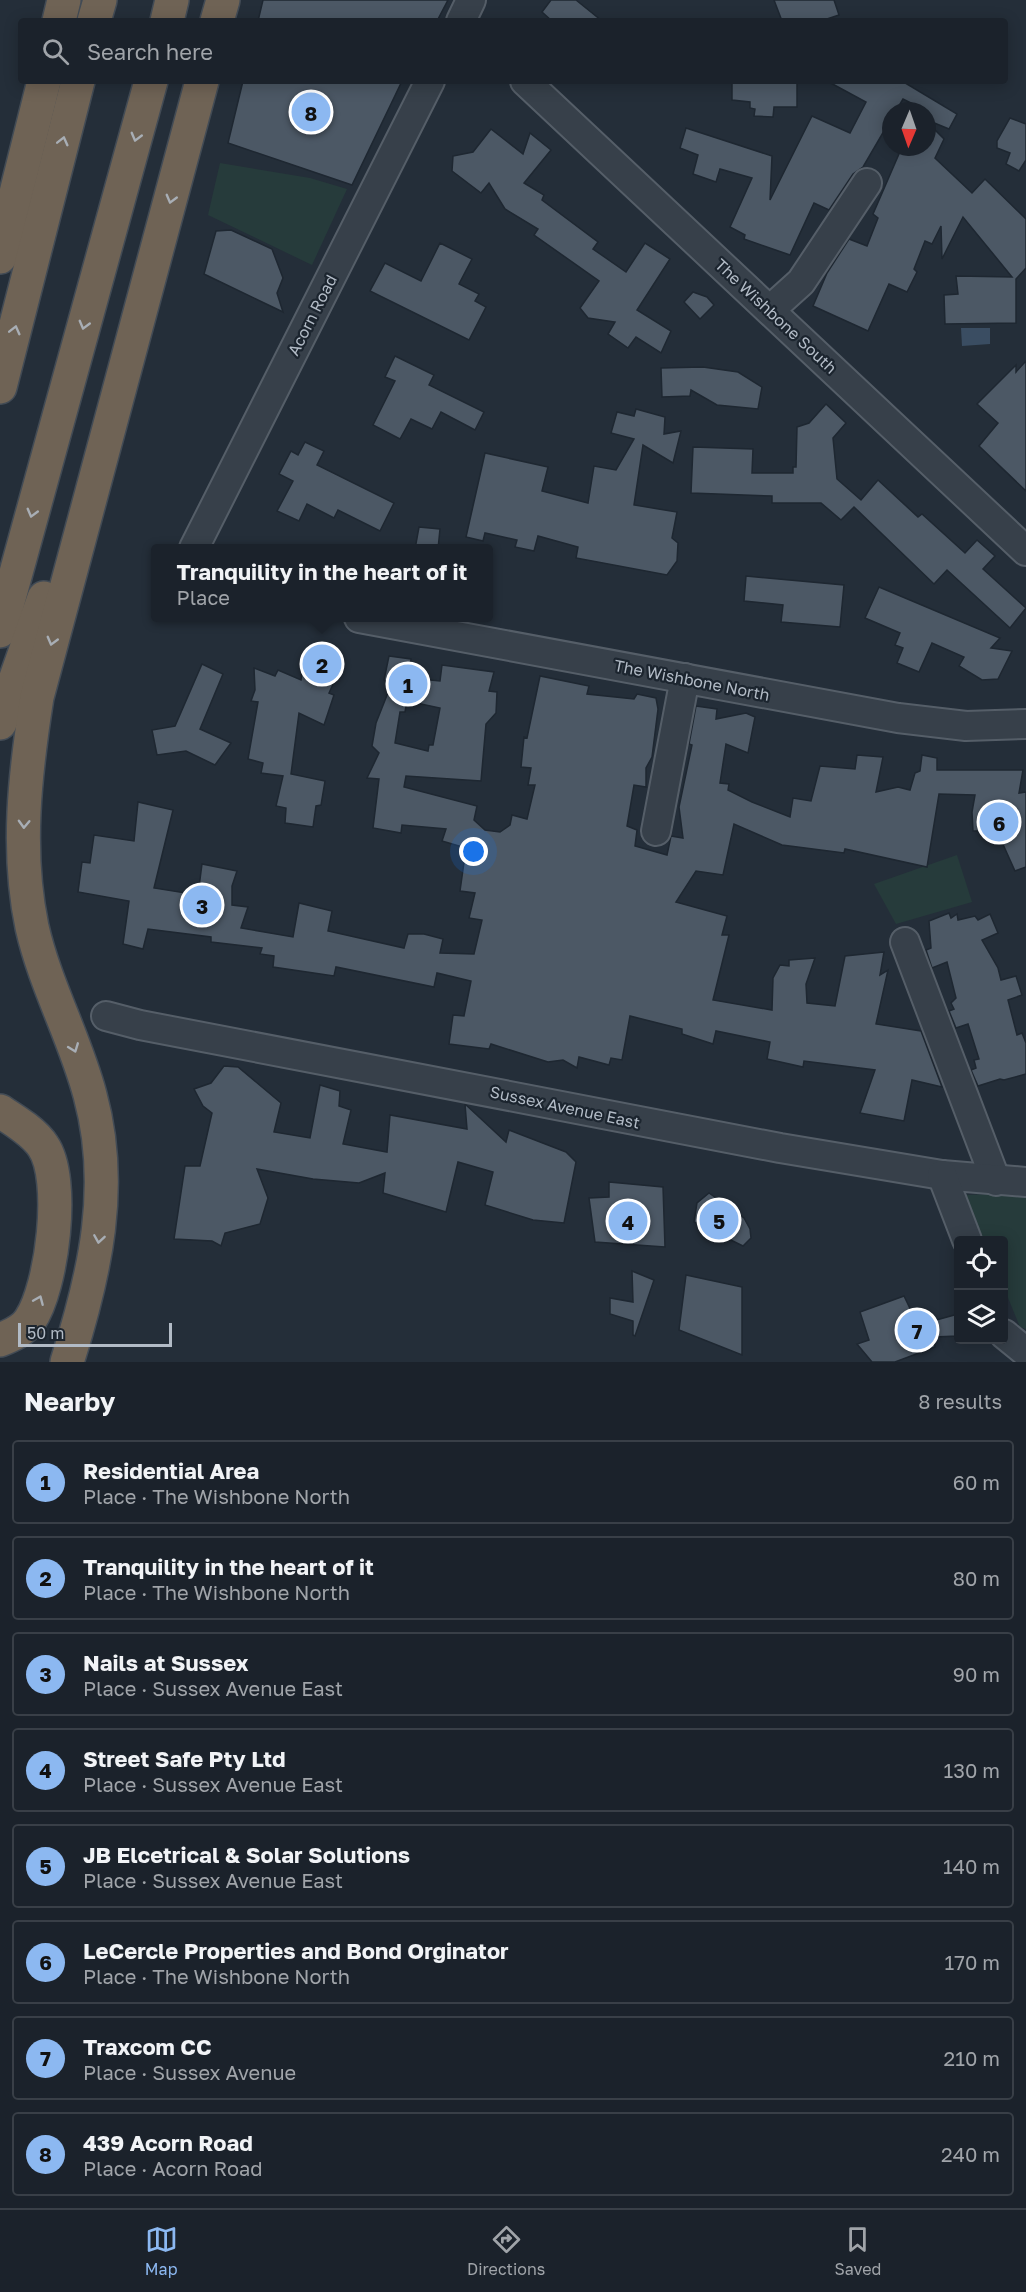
<!DOCTYPE html>
<html lang="en">
<head>
<meta charset="utf-8">
<style>
	:root { --surface:#1b222b; --page:#282f37; --text:#f1f3f6; --muted:#a0a4a9; --line:#393f47; --accent:#8cb8f1 }
	body { margin:0; font-family:"Golos Text",sans-serif; background:var(--page); color:var(--text) }
	.controls { position:absolute; right:18px; bottom:18px; display:grid; overflow:hidden; border-radius:6px; box-shadow:0 3px 15px #0003 }
	.controls button { width:54px; height:54px; display:grid; place-items:center; padding:0; border:0; border-bottom:2px solid var(--line); background:var(--surface); color:var(--text); font:30px sans-serif }
	.compass { position:absolute; left:882px; top:102px; width:54px; height:54px; border-radius:50%; background:var(--surface); box-shadow:0 3px 15px #0003; rotate:182deg }
	.scale { position:absolute; left:18px; bottom:15px; width:154px; box-sizing:border-box; padding-left:6px; border:3px solid #b2bbc6; border-top:0; font-size:16px; line-height:21px; white-space:nowrap; color:#b2bbc6; -webkit-text-stroke:4px #1c252f; paint-order:stroke }
	.you { position:absolute; left:474px; top:852px; width:21px; height:21px; margin:-15px; border:4px solid #fff; border-radius:50%; background:#1a73e8; box-shadow:0 0 0 9px #1a73e833 }
	.badge { display:grid; place-items:center; width:39px; height:39px; border-radius:50%; background:var(--accent); color:#111; font-size:20px; font-weight:700 }
	.pin { position:absolute; translate:-50% -50%; border:3px solid #fff; box-shadow:0 2px 6px #0006 }
	.popup { position:absolute; left:151px; top:544px; width:342px; height:78px; box-sizing:border-box; display:grid; place-content:center; border-radius:6px; background:var(--surface); filter:drop-shadow(0 2px 4px #0005); font-size:20px; white-space:nowrap; color:var(--muted) }
	.popup b { font-size:22px; color:var(--text) }
	.popup::after { content:''; position:absolute; left:50%; top:100%; margin-left:-12px; border:12px solid transparent; border-top-color:var(--surface) }
	.list { margin:0; padding:0; list-style:none }
	h2 { display:flex; justify-content:space-between; align-items:center; height:78px; margin:0; padding:0 24px; font-size:26px }
	h2 small { font-size:20px; font-weight:400; color:var(--muted) }
	.list li { display:grid; grid-template-columns:39px 1fr auto; gap:18px; align-items:center; box-sizing:border-box; height:84px; margin:0 12px 12px; padding:0 12px; border:2px solid var(--line); border-radius:6px }
	.list b { display:block; font-size:22px; white-space:nowrap }
	.list p { margin:0; font-size:20px; white-space:nowrap; color:var(--muted) }
	.list em { font-size:20px; font-style:normal; color:var(--muted) }
	.icon { flex:none; width:33px; height:33px; fill:none; stroke:currentColor; stroke-width:2; stroke-linecap:round; stroke-linejoin:round }
	.map { position:relative; flex:none; width:1026px; height:1362px; overflow:hidden }
	.search { position:absolute; background:var(--surface); box-shadow:0 3px 15px #0003; left:18px; right:18px; top:18px; height:66px; display:flex; align-items:center; gap:15px; box-sizing:border-box; padding:0 21px; border-radius:6px; color:var(--muted); font-size:22px }
	.sheet { height:846px; background:var(--surface) }
	nav { display:flex; justify-content:space-around; align-items:center; box-sizing:border-box; height:84px; border-top:2px solid var(--line); background:var(--surface); font-size:16px; color:var(--muted) }
	nav a { display:grid; justify-items:center; gap:3px }
	nav .on { color:var(--accent) }
	.map>svg:first-child { display:block }
	.green { fill:#263b3b }
	.water { fill:#3a4d62 }
	.building { fill:#4c5865; stroke:#1e2731; stroke-width:1.5; fill-rule:evenodd }
	.lines { fill:none; stroke-linecap:round; stroke-linejoin:round }
	.minor-casing { stroke:#555e68; stroke-width:32 }
	.highway-casing { stroke:#424b55; stroke-width:36 }
	.minor { stroke:#37404a; stroke-width:28 }
	.highway { stroke:#6f6355; stroke-width:33 }
	.oneway { stroke:#a8aeb5 }
	.labels { text-anchor:middle; stroke-width:4.5; stroke-linejoin:round; paint-order:stroke }
	.street-label { font-size:16px; fill:#b2bbc6; stroke:#1c252f }
</style>
</head>
<body>
<div class="map">
<svg width="1026" height="1362" viewBox="0 0 1026 1362">
	<rect width="100%" height="100%" fill="#242e39"/>
	<g class="green">
		<polygon points="220,163 310,178 347,189 312,265 208,215"/>
		<polygon points="957,855 972,902 896,924 874,884"/>
		<polygon points="1026,1193 1026,1329 1020,1327 1004,1288 1004,1240 984,1240 964,1195"/>
	</g>
	<polygon class="water" points="961,328 990,328 990,344 962,346"/>
	<g class="building">
		<polygon points="263,0 448,0 437,21 258,21"/>
		<polygon points="551,0 576,0 602,21 552,21 542,12"/>
		<polygon points="774,0 834,0 839,15 821,21 782,21"/>
		<polygon points="243,81 402,81 352,185 228,143"/>
		<polygon points="732,81 797,81 797,107 774,107 773,117 754,116 755,109 750,108 750,102 732,100"/>
		<polygon points="827,81 902,81 957,114 949,129 927,120 927,111 903,99 896,111 891,111 891,119 863,167 853,174 829,210 814,203 790,255 744,239 745,235 730,227 752,178 720,169 716,182 693,174 698,155 680,148 686,128 772,156 770,200 812,116 850,133 866,102"/>
		<polygon points="1010,118 1026,124 1026,160 1019,171 1006,164 1010,153 997,148 997,141"/>
		<polygon points="927,122 944,139 935,158 972,193 985,179 1026,219 1026,268 1016,279 1016,323 945,324 944,295 958,294 956,276 1012,277 963,217 942,259 941,226 932,244 925,241 914,269 917,272 907,292 889,284 868,331 813,306 827,273 849,239 867,246 878,218 873,214 902,147 927,147"/>
		<polygon points="491,129 523,154 530,133 551,150 524,183 544,195 542,200 598,242 593,249 626,272 645,243 670,259 637,310 671,331 661,353 636,337 628,348 608,334 615,322 588,318 580,308 599,281 534,235 538,229 505,209 489,183 481,193 452,171 453,156 473,152"/>
		<polygon points="231,230 272,249 283,278 277,293 283,312 204,274 216,231"/>
		<polygon points="440,243 472,259 459,284 479,294 475,301 486,307 469,340 370,291 385,263 421,281"/>
		<polygon points="693,292 707,297 714,305 700,319 684,302"/>
		<polygon points="395,356 434,375 429,385 484,412 475,430 441,412 432,429 411,419 400,439 373,425 395,381 385,377"/>
		<polygon points="1026,361 1026,491 979,446 998,423 977,404 1016,365 1016,372"/>
		<polygon points="703,367 738,372 762,387 758,409 717,405 691,390 690,396 662,397 661,368"/>
		<polygon points="826,404 846,423 833,438 837,479 861,500 878,480 918,517 922,514 965,553 977,540 995,556 983,569 1026,608 1010,628 947,570 934,584 854,507 841,520 821,503 772,503 772,496 691,493 693,447 753,449 752,473 793,473 793,467 796,467 797,427 809,423"/>
		<polygon points="636,409 665,417 664,434 681,431 673,463 643,445 634,505 677,512 672,538 678,543 677,561 667,575 576,558 578,547 538,536 534,551 515,547 517,540 485,533 483,541 466,537 485,453 548,467 542,491 588,503 594,466 616,470 634,439 611,433 617,412 634,416"/>
		<polygon points="305,442 324,451 317,465 394,503 380,531 338,510 334,518 307,504 299,521 277,511 293,481 279,474 291,451 298,455"/>
		<polygon points="419,527 440,529 438,549 415,549"/>
		<polygon points="746,576 844,585 840,627 781,622 783,605 744,601"/>
		<polygon points="879,587 1000,638 991,648 1012,651 998,679 982,680 959,666 964,657 932,643 919,672 897,663 903,648 895,645 900,633 865,618"/>
		<polygon points="305,653 340,659 340,669 329,693 334,695 324,725 299,713 291,774 325,781 321,805 316,806 313,827 285,823 286,808 276,806 283,776 261,773 263,763 248,759 258,702 251,701 255,690 254,668 275,676 278,670 301,680"/>
		<path d="M389,656L411,659L409,678L440,681L442,665L494,672L489,691L497,692L496,713L486,724L481,781L406,776L404,787L477,806L474,820L485,830L500,832L510,825L512,815L527,819L535,785H528L531,768L521,767L524,737L527,738L540,676L589,686L587,694L634,699L637,694L656,698L658,709L652,757L646,768V787L634,785L627,826L637,830L635,846L667,855L671,836L683,838L679,807L692,745L689,744L696,706L717,709L716,719L746,713L755,717L748,753L726,744L720,783L729,784L728,790L752,802L790,817L793,798L811,801L820,766L855,769L857,755L883,757L876,792L898,787L910,790L915,773L920,771L922,755L937,758V770H1023L1019,793L1026,792V867L1015,871L997,831H973L972,812L975,795L939,794L927,867L845,849L844,853L782,845L734,824L723,875L696,871L676,902L727,916L722,935H729L713,1000L772,1010L773,978L780,965L789,966V960L815,958L806,984L807,1003L835,1006L845,956L884,952L880,975L888,970L876,1024L921,1031L942,1087L912,1080L904,1121L860,1113L875,1070L804,1061L803,1067L767,1059L770,1042L716,1031L713,1044L682,1034V1029L630,1016L622,1060L611,1058L609,1065L579,1057L577,1068L563,1060L548,1062L491,1044L489,1049L449,1044L453,1015L464,1016L471,981L437,973L434,987L336,967L334,976L273,967L274,956L260,954L262,948L211,942V937L148,929L143,949L123,944L129,901L78,892L82,862L90,863L94,835L134,841L138,802L173,810L154,888L198,895L202,864L237,871L232,886V905L248,907L241,928L293,937L299,903L332,911L328,931L404,948L408,934H424L443,939L440,953L474,954L482,920L469,918L475,893L460,891L466,848L442,841L446,829L402,825L401,833L373,828L379,779L367,778L379,753L372,746L376,723L391,685L384,680ZM407,701L440,708L433,745H429L428,751L395,743L400,712H405Z"/>
		<polygon points="202,664 223,674 200,729 231,743 215,765 186,751 157,755 152,730 175,726"/>
		<polygon points="949,913 951,918 957,914 958,920 975,916 978,920 990,914 998,933 982,940 998,968 1001,980 1016,976 1022,995 1008,1000 1017,1035 1022,1033 1026,1043 1026,1074 1004,1080 1000,1079 978,1086 971,1070 976,1068 974,1060 979,1059 968,1024 956,1028 949,1011 954,1009 951,1003 956,998 947,962 932,968 926,950 931,948 929,921"/>
		<polygon points="224,1066 238,1067 281,1103 274,1132 310,1138 320,1085 340,1091 339,1106 351,1110 343,1144 387,1152 390,1115 467,1129 465,1104 506,1142 509,1130 566,1152 576,1162 564,1223 533,1220 485,1205 493,1172 458,1162 446,1212 383,1193 385,1173 359,1183 313,1179 257,1169 268,1198 260,1224 225,1233 221,1246 212,1241 174,1239 185,1166 200,1166 212,1113 203,1106 194,1089 211,1083"/>
		<polygon points="609,1182 663,1187 665,1247 595,1242 589,1198 609,1197"/>
		<polygon points="709,1193 744,1218 750,1229 751,1238 743,1246 694,1222 697,1203"/>
		<polygon points="632,1271 654,1280 635,1336 633,1335 633,1321 610,1314 610,1298 633,1302"/>
		<polygon points="686,1275 742,1287 742,1355 679,1330"/>
		<polygon points="904,1296 918,1325 958,1314 958,1336 934,1337 935,1347 895,1362 872,1362 857,1344 869,1340 860,1312"/>
	</g>
	<g class="lines">
		<g class="minor-casing">
			<g id="minor">
				<polyline points="461,21 471,0"/>
				<polyline points="525,81 1026,551"/>
				<polyline points="771,309 801,282 867,183"/>
				<polyline points="194,548 430,81"/>
				<polyline points="359,618 898,718 966,726 1026,724"/>
				<polyline points="656,831 685,678"/>
				<polyline points="905,942 996,1181"/>
				<polyline points="106,1016 140,1025 780,1148 942,1175 1026,1182"/>
				<polyline points="942,1175 967,1240"/>
				<polyline points="1004,1334 1026,1352"/>
			</g>
		</g>
		<g class="highway-casing">
			<g id="highway">
				<polyline points="59,21 64,0"/>
				<polyline points="94,21 100,0"/>
				<polyline points="167,21 172,0"/>
				<polyline points="217,21 223,0"/>
				<polyline points="0,257 44,81"/>
				<polyline points="0,387 78,81"/>
				<polyline points="0,631 151,81"/>
				<polyline points="0,723 44,598"/>
				<path d="M0,1111C14,1120 34,1132 43,1146C66,1179 52,1288 30,1320C24,1330 10,1336 0,1340"/>
				<path d="M67,1362C95,1274 115,1186 90,1095C75,1038 45,985 32,927C16,851 25,773 37,697L202,81"/>
			</g>
		</g>
		<use href="#minor" class="minor"/>
		<use href="#highway" class="highway"/>
	</g>
	<defs><path id="oneway-chevron" d="M-2-3.5L2.5 0L-2 3.5" fill="none" stroke-width="1.6" stroke-linecap="round" stroke-linejoin="round" transform="scale(1.5)"/></defs>
	<g class="oneway">
		<use href="#oneway-chevron" transform="translate(136 137) rotate(105)"/>
		<use href="#oneway-chevron" transform="translate(63 141) rotate(-76)"/>
		<use href="#oneway-chevron" transform="translate(171 199) rotate(105)"/>
		<use href="#oneway-chevron" transform="translate(84 325) rotate(105)"/>
		<use href="#oneway-chevron" transform="translate(15 330) rotate(-76)"/>
		<use href="#oneway-chevron" transform="translate(32 513) rotate(105)"/>
		<use href="#oneway-chevron" transform="translate(52 641) rotate(105)"/>
		<use href="#oneway-chevron" transform="translate(24 824) rotate(92)"/>
		<use href="#oneway-chevron" transform="translate(74 1048) rotate(69)"/>
		<use href="#oneway-chevron" transform="translate(99 1239) rotate(99)"/>
		<use href="#oneway-chevron" transform="translate(39 1300) rotate(-67)"/>
	</g>
	<g class="labels">
		<g class="street-label">
			<text transform="translate(312 315) rotate(-63)" y="6">Acorn Road</text>
			<text transform="translate(776 316) rotate(43)" y="6">The Wishbone South</text>
			<text transform="translate(692 680) rotate(11)" y="6">The Wishbone North</text>
			<text transform="translate(565 1107) rotate(12)" y="6">Sussex Avenue East</text>
		</g>
	</g>
</svg>
<div class="controls">
<button><svg class="icon" aria-label="locate" viewBox="0 0 24 24"><circle cx="12" cy="12" r="6"/><path d="M12 2v4M12 18v4M2 12h4M18 12h4"/></svg></button>
<button><svg class="icon" aria-label="layers" viewBox="0 0 24 24"><path d="M12 4l9 5-9 5-9-5zM3 14l9 5 9-5"/></svg></button>
</div>
<svg class="compass" viewBox="-18 -18 36 36"><path d="M0-13l5 13h-10z" fill="#e53935"/><path d="M0 13l5-13h-10z" fill="#a0a4a9"/></svg>
<div class="scale">50 m</div>
<div class="you"></div>
<div class="pin badge" style="left:408px;top:684px">1</div>
<div class="pin badge" style="left:322px;top:664px">2</div>
<div class="popup"><b>Tranquility in the heart of it</b>Place</div>
<div class="pin badge" style="left:202px;top:905px">3</div>
<div class="pin badge" style="left:628px;top:1221px">4</div>
<div class="pin badge" style="left:719px;top:1220px">5</div>
<div class="pin badge" style="left:999px;top:822px">6</div>
<div class="pin badge" style="left:917px;top:1330px">7</div>
<div class="pin badge" style="left:311px;top:112px">8</div>
<div class="search"><svg class="icon" aria-label="search" viewBox="0 0 24 24"><circle cx="10" cy="10" r="6"/><path d="M15 15l6 6"/></svg>Search here</div>
</div>
<section class="sheet">
<h2>Nearby<small>8 results</small></h2>
<ul class="list">
<li><span class="badge">1</span><div><b>Residential Area</b><p>Place · The Wishbone North</p></div><em>60 m</em></li>
<li><span class="badge">2</span><div><b>Tranquility in the heart of it</b><p>Place · The Wishbone North</p></div><em>80 m</em></li>
<li><span class="badge">3</span><div><b>Nails at Sussex</b><p>Place · Sussex Avenue East</p></div><em>90 m</em></li>
<li><span class="badge">4</span><div><b>Street Safe Pty Ltd</b><p>Place · Sussex Avenue East</p></div><em>130 m</em></li>
<li><span class="badge">5</span><div><b>JB Elcetrical &amp; Solar Solutions</b><p>Place · Sussex Avenue East</p></div><em>140 m</em></li>
<li><span class="badge">6</span><div><b>LeCercle Properties and Bond Orginator</b><p>Place · The Wishbone North</p></div><em>170 m</em></li>
<li><span class="badge">7</span><div><b>Traxcom CC</b><p>Place · Sussex Avenue</p></div><em>210 m</em></li>
<li><span class="badge">8</span><div><b>439 Acorn Road</b><p>Place · Acorn Road</p></div><em>240 m</em></li>
</ul>
</section>
<nav>
<a class="on"><svg class="icon" aria-label="map" viewBox="0 0 24 24"><path d="M3 6l6-2 6 2 6-2v14l-6 2-6-2-6 2zM9 4v14M15 6v14"/></svg>Map</a>
<a><svg class="icon" aria-label="directions" viewBox="0 0 24 24"><path d="M12 3l9 9-9 9-9-9zM9 14v-3h6M13 9l2 2-2 2"/></svg>Directions</a>
<a><svg class="icon" aria-label="saved" viewBox="0 0 24 24"><path d="M7 4h10v16l-5-4-5 4z"/></svg>Saved</a>
</nav>
</body>
</html>
